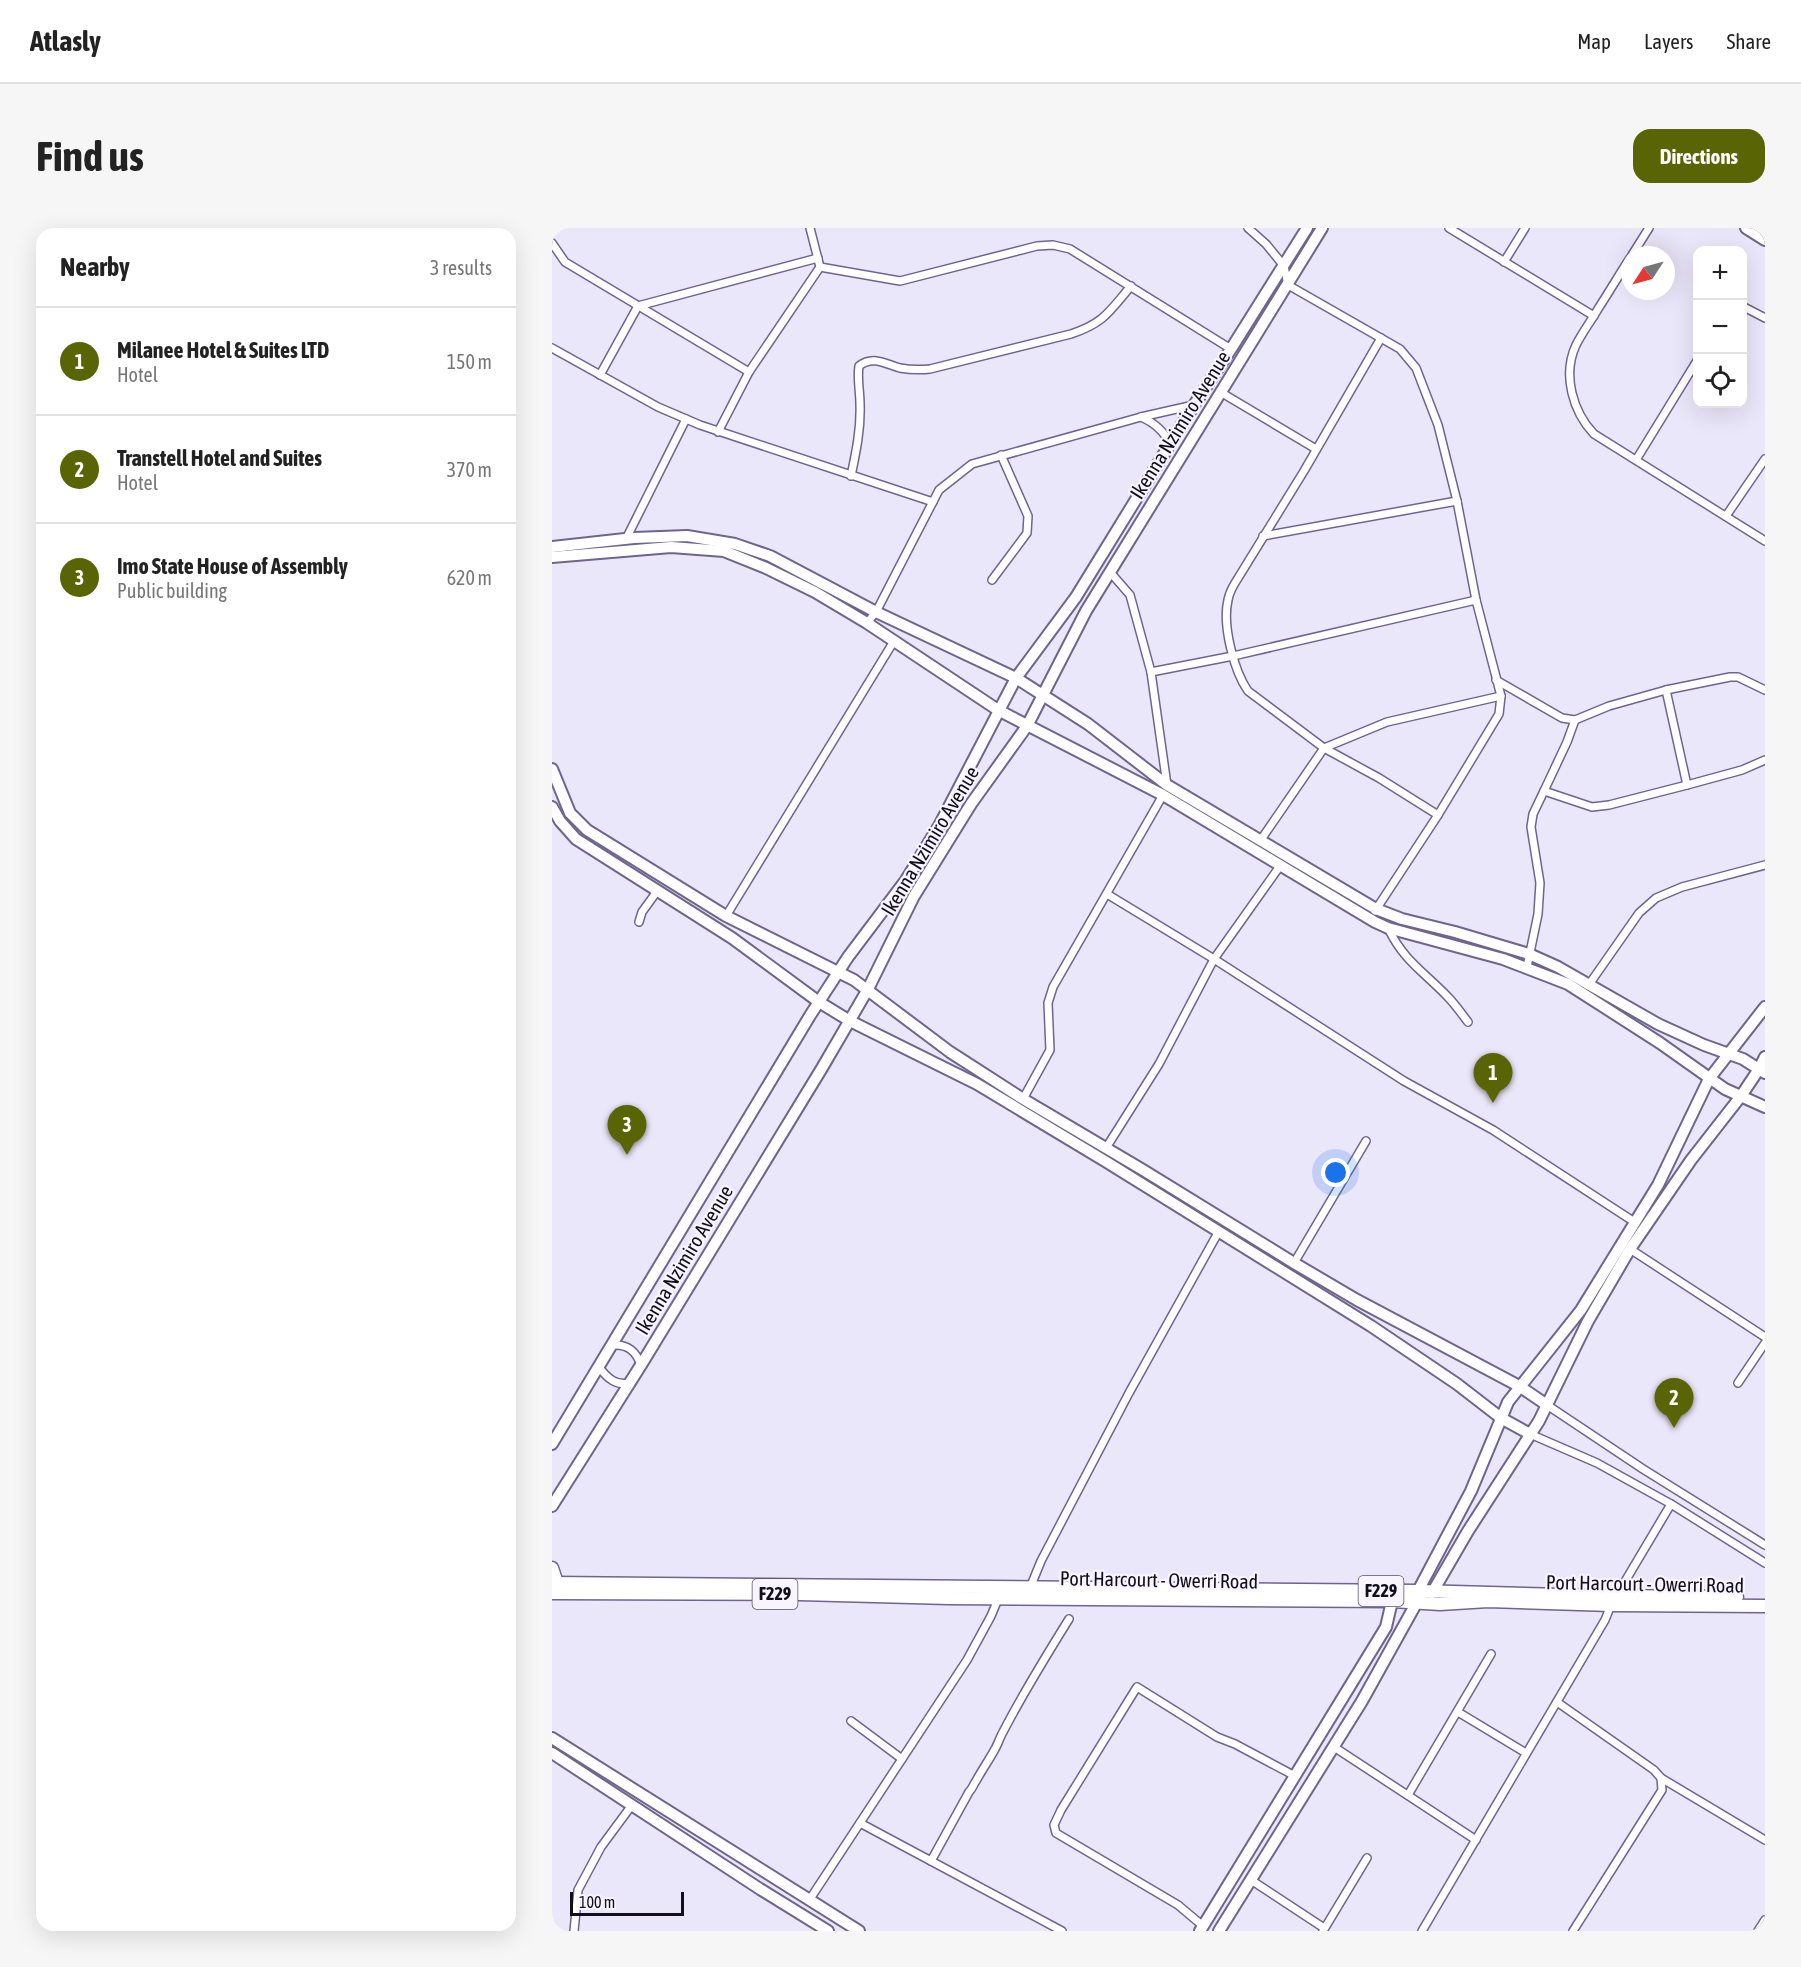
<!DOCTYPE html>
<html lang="en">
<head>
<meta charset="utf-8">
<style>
	:root { --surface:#fff; --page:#f6f6f6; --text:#222; --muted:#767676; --line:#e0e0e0; --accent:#596404 }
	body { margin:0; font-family:"Asap Condensed",sans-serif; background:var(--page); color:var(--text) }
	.controls { position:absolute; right:18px; top:18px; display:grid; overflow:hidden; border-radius:12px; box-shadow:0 6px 24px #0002 }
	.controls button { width:54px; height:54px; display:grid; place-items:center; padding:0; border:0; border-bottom:2px solid var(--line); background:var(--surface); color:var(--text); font:30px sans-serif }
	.compass { position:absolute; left:1069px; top:18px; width:54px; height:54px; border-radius:50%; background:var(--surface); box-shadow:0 6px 24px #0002; rotate:234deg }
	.scale { position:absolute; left:18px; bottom:15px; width:114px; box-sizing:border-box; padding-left:6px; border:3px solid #130e1e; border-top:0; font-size:16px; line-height:21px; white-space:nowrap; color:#130e1e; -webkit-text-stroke:4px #f8f5ff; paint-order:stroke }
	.you { position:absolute; left:784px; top:945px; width:21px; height:21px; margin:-15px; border:4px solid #fff; border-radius:50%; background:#1a73e8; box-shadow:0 0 0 9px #1a73e833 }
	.badge { display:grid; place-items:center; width:39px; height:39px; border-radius:50%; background:var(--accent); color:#fff; font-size:20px; font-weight:700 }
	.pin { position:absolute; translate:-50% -50px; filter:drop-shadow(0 2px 3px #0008) }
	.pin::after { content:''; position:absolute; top:32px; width:21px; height:18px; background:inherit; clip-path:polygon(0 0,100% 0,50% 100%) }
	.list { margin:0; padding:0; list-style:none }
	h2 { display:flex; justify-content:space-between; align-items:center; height:78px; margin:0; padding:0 24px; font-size:26px }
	h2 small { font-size:20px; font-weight:400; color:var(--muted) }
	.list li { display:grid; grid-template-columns:39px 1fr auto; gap:18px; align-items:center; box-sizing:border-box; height:108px; padding:0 24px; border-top:2px solid var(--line) }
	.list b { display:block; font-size:22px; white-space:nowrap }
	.list p { margin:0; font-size:20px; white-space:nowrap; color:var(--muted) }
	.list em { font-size:20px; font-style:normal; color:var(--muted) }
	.icon { flex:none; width:33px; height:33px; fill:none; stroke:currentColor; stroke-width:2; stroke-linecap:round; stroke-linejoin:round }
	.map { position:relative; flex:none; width:1213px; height:1703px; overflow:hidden; border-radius:18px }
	header { display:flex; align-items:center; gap:36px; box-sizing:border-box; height:84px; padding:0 30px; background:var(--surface); border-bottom:2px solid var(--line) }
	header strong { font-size:28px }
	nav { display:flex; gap:33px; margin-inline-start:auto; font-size:21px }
	.intro { display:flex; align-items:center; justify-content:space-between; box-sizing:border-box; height:144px; padding:0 36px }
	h1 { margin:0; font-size:42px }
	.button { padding:15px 27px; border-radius:18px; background:var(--accent); color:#fff; font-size:21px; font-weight:700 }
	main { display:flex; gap:36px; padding:0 36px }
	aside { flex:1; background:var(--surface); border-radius:18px; box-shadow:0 6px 24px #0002 }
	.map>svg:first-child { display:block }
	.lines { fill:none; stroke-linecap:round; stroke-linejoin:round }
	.street-casing { stroke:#6f648d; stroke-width:10 }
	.secondary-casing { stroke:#6f648d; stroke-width:14 }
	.primary-casing { stroke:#6f648d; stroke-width:15 }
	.street { stroke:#fff; stroke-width:7 }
	.secondary { stroke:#fff; stroke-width:10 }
	.primary { stroke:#fff; stroke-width:12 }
	.labels { text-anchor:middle; stroke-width:4.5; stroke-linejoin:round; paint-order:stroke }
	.shield { fill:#f8f5ff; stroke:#585362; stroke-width:1.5 }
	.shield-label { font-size:18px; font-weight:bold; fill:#130e1e }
	.street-label { font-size:20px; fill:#130e1e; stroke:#f8f5ff }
</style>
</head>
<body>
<header>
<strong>Atlasly</strong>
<nav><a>Map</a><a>Layers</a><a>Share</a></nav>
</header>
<div class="intro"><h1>Find us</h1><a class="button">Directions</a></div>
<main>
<aside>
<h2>Nearby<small>3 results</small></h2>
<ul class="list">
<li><span class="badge">1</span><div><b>Milanee Hotel &amp; Suites LTD</b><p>Hotel</p></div><em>150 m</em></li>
<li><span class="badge">2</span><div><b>Transtell Hotel and Suites</b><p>Hotel</p></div><em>370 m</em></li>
<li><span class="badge">3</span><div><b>Imo State House of Assembly</b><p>Public building</p></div><em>620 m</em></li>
</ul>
</aside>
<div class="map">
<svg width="1213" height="1703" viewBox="0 0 1213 1703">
	<rect width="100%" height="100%" fill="#ebe7fa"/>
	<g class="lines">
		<g class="street-casing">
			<g id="street">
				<polyline points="258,0 268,39 348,53 485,18 501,17 518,21 679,121"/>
				<polyline points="696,0 714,16 732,38 736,57 848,121 864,140 886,197 905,273 924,372 949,468 947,486 886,587 823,683"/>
				<polyline points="897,0 1042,88"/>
				<polyline points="0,15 13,34 197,144"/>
				<polyline points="1080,27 1097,0"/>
				<path d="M1078,30C1067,47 1057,64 1046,81C1039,93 1030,105 1024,117C1010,147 1021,184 1042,206L1213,313"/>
				<polyline points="952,34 973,0"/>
				<polyline points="1190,78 1213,90"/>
				<path d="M829,110L752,243L683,355C680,360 677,366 676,372C670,397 682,443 696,463L772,520L827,550L886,587"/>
				<polyline points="0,120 106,179 148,197 381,274"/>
				<polyline points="48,147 86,78 266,30"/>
				<polyline points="670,165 764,221"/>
				<path d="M589,189C603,195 611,203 619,216"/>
				<polyline points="166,204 197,144 268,39"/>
				<polyline points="1084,232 1146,131"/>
				<path d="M299,248C304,224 309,201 308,176C308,163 305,151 307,138C321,127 333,136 348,140C359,142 368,142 378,141L519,106C552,95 557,84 579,58"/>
				<polyline points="1174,288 1213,231"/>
				<polyline points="711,308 905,273"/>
				<polyline points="74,311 134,191"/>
				<polyline points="558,344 578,367 599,444 615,557"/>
				<polyline points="440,352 475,305 476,288 449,227"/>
				<polyline points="315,395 324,384 387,262 420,236 589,189 642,177"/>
				<polyline points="599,444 681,428 924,372"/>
				<polyline points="944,452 1010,490 1023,492 1057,478 1114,462 1178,449 1186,449 1213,462"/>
				<polyline points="1114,462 1135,557"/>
				<polyline points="1023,492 1015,514 992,563 1040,579 1057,577 1135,557 1190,542 1213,532"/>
				<polyline points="708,613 772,520 835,494 949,468"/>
				<polyline points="555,666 662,731 852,853 941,902 1084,995"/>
				<polyline points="174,688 342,413"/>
				<polyline points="87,694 90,684 106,662"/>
				<path d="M836,700C852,733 871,743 895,768C903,776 909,785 916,794"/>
				<polyline points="975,739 986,686 988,655 979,599 981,586 992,563"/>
				<polyline points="1036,758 1087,685 1104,670 1130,659 1213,637"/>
				<polyline points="471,871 498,822 496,775 501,759 611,567"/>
				<polyline points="554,920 607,836 662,731 728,638"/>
				<polyline points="1078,1021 1213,1109"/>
				<polyline points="742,1035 814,913"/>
				<path d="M61,1117C76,1116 84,1123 89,1137"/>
				<path d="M47,1139C55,1150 64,1158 77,1155"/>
				<polyline points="1186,1155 1213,1115"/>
				<polyline points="995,1177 1091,1241 1213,1317"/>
				<polyline points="978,1206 1045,1235 1119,1276 1213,1335"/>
				<polyline points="478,1360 489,1333 577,1165 667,1003"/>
				<polyline points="1005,1474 1102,1542 1109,1550 1110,1562 1021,1703"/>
				<polyline points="906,1484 974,1525"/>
				<polyline points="299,1493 350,1531"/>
				<polyline points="782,1519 924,1612"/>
				<polyline points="1109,1550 1213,1612"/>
				<polyline points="856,1567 939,1426"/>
				<polyline points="308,1595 510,1703"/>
				<path d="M379,1633L417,1564C421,1560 421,1557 424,1553C430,1542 437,1532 443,1521C446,1516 448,1509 451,1504C471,1465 494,1428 517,1391"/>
				<polyline points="699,1652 772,1700"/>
				<polyline points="258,1671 415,1432 439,1388 447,1369"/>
				<polyline points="651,1698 626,1677 504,1605 502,1597 509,1582 585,1459 665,1509 683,1516 743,1548"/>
				<polyline points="22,1703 26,1662 49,1619 80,1577"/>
				<polyline points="771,1703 815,1630"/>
				<polyline points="870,1703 1053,1392 1059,1377 1119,1276"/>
				<polyline points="1206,1703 1213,1692"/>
			</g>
		</g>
		<g class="secondary-casing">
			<g id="secondary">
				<polyline points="1194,0 1213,12"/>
				<polyline points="0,319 82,310 135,308 183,316 218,328 324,384 464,450 536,496 615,557 824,681 850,691 903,704 977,726 1006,739 1106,796 1152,817 1191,831 1213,845"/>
				<polyline points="0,329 119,319 172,323 214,340 263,364 315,395 446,482 611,567 823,694 836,700 951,731 1016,756 1108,815 1173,861 1213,879"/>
				<polyline points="0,541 18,585 35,602 174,688 302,752 398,824 471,871 591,942 742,1035 805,1072 967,1158 995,1177"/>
				<polyline points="0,579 8,593 24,611 180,710 267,774 298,793 425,856 553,933 819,1098 905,1156 949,1190 978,1206"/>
				<polyline points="0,1216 259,786 296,729 354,652 387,598 464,450 524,369 642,177 679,121 755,0"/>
				<polyline points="0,1278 89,1137 270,840 316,761 362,668 419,576 475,498 534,383 770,0"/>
				<polyline points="866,1363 919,1263 956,1174 1029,1082 1106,957 1157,851 1213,779"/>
				<polyline points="880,1365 916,1303 987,1193 1036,1093 1078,1021 1139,932 1189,868 1207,841 1213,829"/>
				<polyline points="0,1510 307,1703"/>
				<polyline points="0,1525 208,1661 276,1703"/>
				<polyline points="648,1703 834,1399 840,1373"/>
				<polyline points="667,1703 810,1473 865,1374"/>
			</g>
		</g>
		<g class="primary-casing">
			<g id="primary">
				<polyline points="0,1340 5,1355"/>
				<polyline points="0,1355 866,1363 1049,1368 1185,1369"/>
				<polyline points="0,1365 247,1366 397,1370 840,1373 888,1376 936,1373 1059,1377 1213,1378"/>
			</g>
		</g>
		<use href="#street" class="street"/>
		<use href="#secondary" class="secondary"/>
		<use href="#primary" class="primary"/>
	</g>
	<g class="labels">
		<g class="shield">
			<rect x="806.5" y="1348" width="45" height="30" rx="4.5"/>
			<rect x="200.5" y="1351" width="45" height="30" rx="4.5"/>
		</g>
		<g class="shield-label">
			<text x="829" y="1369">F229</text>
			<text x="223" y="1372">F229</text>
		</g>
		<g class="street-label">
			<text transform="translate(628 197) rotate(-58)" y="7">Ikenna Nzimiro Avenue</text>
			<text transform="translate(378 613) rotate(-59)" y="7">Ikenna Nzimiro Avenue</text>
			<text transform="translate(132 1032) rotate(-59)" y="7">Ikenna Nzimiro Avenue</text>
			<text transform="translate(607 1352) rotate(1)" y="7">Port Harcourt - Owerri Road</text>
			<text transform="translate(1093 1356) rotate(1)" y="7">Port Harcourt - Owerri Road</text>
		</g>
	</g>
</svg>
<div class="controls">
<button>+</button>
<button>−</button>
<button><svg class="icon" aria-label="locate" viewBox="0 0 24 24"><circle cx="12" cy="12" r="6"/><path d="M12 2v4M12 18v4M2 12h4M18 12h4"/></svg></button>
</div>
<svg class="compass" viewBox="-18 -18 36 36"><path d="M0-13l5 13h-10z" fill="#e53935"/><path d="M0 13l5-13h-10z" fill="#767676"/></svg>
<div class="scale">100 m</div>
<div class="you"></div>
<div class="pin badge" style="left:941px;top:875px">1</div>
<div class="pin badge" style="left:1122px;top:1200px">2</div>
<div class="pin badge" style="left:75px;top:927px">3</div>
</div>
</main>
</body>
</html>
